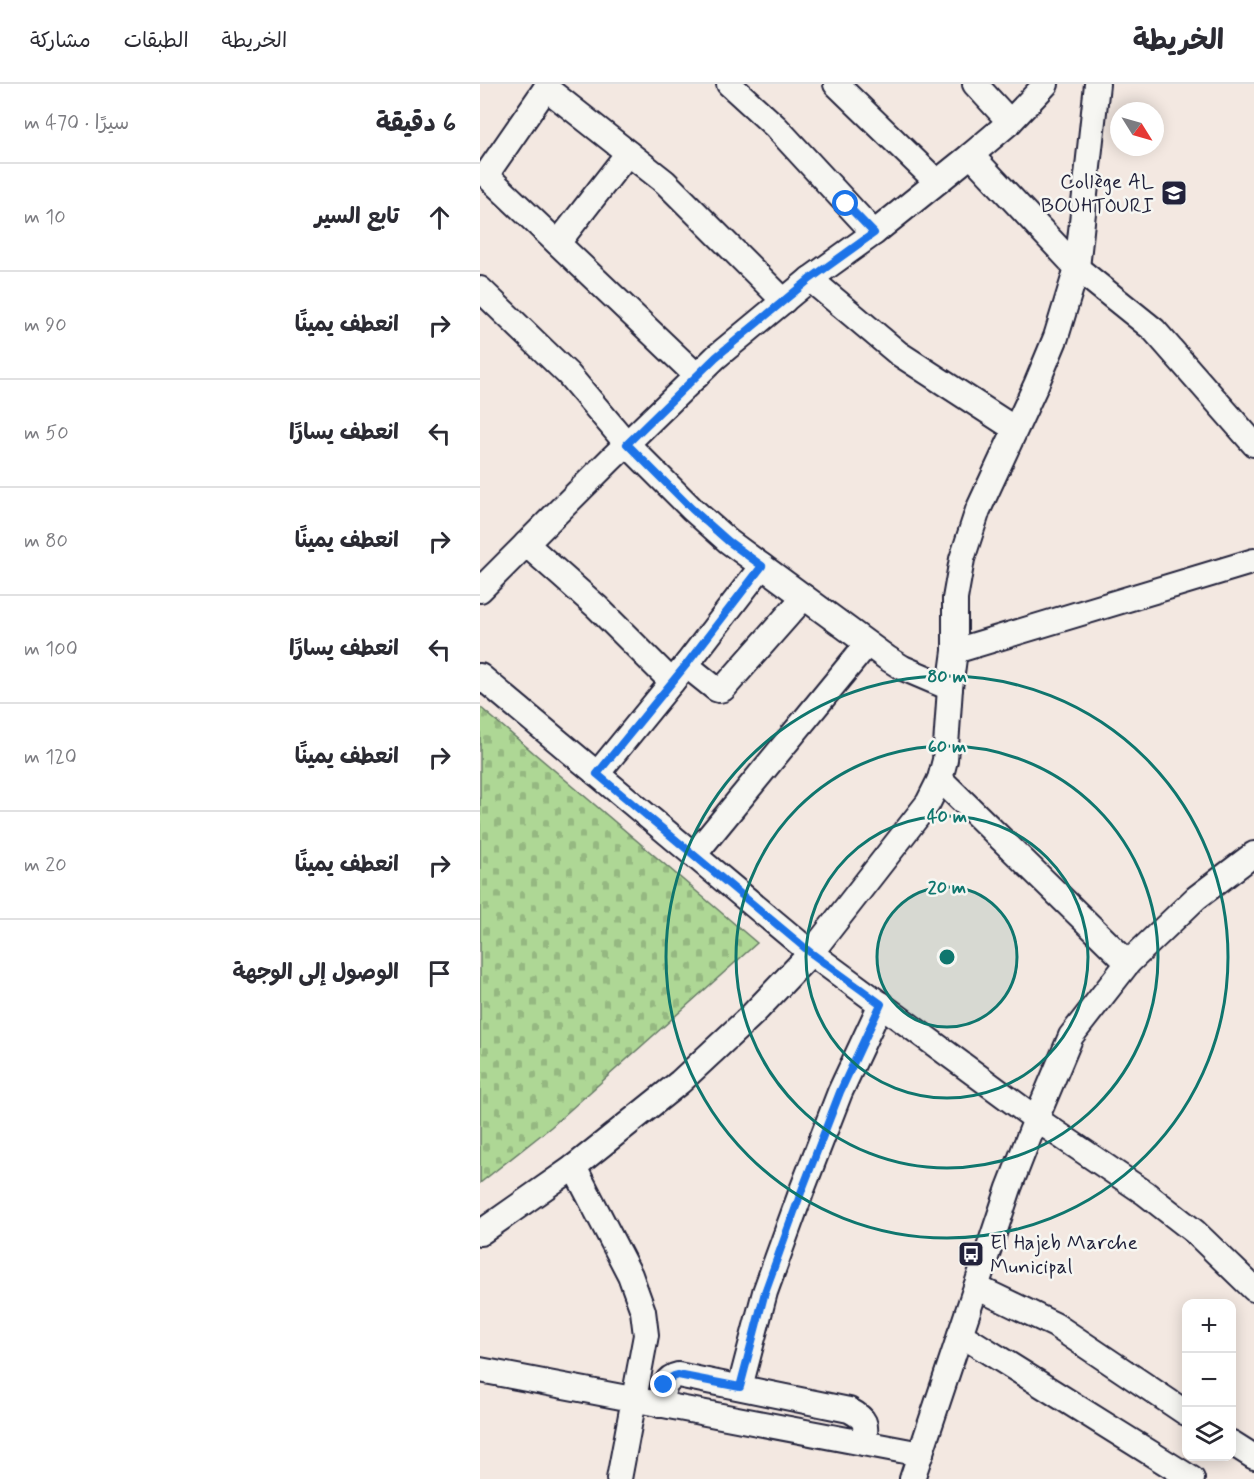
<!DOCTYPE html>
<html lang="ar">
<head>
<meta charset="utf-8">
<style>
	:root { --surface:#fff; --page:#f2f2f3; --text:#2b2b33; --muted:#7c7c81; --line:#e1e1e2 }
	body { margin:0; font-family:Mynerve,"Playpen Sans Arabic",sans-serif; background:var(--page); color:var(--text); direction:rtl }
	.controls { position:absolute; right:18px; bottom:18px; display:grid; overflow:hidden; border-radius:12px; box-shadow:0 3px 15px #0003 }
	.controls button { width:54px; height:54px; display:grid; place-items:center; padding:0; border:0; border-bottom:2px solid var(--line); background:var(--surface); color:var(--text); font:30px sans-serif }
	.compass { position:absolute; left:630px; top:18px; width:54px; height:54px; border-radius:50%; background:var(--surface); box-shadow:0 3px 15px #0003; rotate:127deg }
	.stop { position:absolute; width:18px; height:18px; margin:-14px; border:4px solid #1a73e8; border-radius:50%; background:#fff }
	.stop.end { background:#1a73e8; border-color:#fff; box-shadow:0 2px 6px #0008 }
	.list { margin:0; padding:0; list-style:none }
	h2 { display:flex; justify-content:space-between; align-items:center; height:78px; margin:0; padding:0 24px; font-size:26px }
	h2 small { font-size:20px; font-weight:400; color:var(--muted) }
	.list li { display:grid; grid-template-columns:39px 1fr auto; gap:18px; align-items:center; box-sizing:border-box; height:108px; padding:0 24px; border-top:2px solid var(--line) }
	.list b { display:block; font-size:22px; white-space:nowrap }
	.list em { font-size:20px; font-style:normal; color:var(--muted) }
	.icon { flex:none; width:33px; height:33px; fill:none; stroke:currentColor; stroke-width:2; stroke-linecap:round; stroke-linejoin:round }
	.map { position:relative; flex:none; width:774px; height:1395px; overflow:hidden; direction:ltr }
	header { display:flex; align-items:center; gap:36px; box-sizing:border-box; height:84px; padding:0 30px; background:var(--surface); border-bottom:2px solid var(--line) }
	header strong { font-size:28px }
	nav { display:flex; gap:33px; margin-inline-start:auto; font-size:21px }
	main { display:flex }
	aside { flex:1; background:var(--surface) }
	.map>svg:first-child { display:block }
	.cemetery { fill:url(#cemetery-stones); stroke:#687c68; stroke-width:1.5 }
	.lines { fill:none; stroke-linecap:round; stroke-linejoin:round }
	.minor-casing { stroke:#22223b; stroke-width:28 }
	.minor { stroke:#f6f6f2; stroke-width:24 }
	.route { stroke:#1a73e8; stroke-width:8 }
	.ring { fill:none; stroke:#0f766e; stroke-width:3 }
	.labels { text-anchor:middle; stroke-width:5; stroke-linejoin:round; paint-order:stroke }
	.poi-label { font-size:21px; fill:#22223b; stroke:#f6f6f2; text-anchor:end }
	.centre { fill:#0f766e; stroke:#f6f6f2; stroke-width:3 }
	.ring-label { font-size:18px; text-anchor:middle; font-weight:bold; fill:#0f766e; stroke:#f6f6f2; stroke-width:5; stroke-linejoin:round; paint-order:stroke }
</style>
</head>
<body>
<header>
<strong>الخريطة</strong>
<nav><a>الخريطة</a><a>الطبقات</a><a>مشاركة</a></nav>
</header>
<main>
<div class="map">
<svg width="774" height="1395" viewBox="0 0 774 1395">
	<defs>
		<pattern id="cemetery-stones" width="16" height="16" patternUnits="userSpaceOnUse" patternTransform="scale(1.5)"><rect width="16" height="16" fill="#aed795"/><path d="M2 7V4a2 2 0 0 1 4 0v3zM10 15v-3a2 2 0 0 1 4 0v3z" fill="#95b881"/></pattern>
	</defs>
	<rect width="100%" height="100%" fill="#f3e8e1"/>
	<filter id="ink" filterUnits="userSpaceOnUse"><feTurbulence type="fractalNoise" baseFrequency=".0167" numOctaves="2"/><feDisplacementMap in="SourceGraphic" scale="12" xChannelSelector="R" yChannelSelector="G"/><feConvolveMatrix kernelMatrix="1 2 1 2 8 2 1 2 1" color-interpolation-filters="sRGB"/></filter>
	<g filter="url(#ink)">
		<polygon class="cemetery" points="0,623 277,859 71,1043 0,1099"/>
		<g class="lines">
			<g class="minor-casing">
				<g id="minor">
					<polyline points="67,0 66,4 185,98 304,217"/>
					<polyline points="249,0 296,43 394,149"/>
					<polyline points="356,0 457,98"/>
					<polyline points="495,0 530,38"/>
					<polyline points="66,4 6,91 217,292"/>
					<polyline points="491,71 597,184 674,246 774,360"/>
					<polyline points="78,159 148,69"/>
					<polyline points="330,195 418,269 535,345"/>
					<polyline points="0,205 88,290 147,360 212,425 248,457 407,574 423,584 470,604"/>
					<polyline points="46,460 117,523 192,598"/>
					<polyline points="0,506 130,376 236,273 330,195 394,149 491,71 530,38 566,0"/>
					<polyline points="475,567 774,477"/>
					<polyline points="206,581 236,605 239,606 243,605 324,513"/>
					<polyline points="0,592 331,869 556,1035 665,1109 715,1148 774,1205"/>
					<polyline points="117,690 206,581 282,482"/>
					<polyline points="460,695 648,879"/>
					<polyline points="214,771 387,560"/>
					<polyline points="94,1083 150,1191 163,1227 166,1251 139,1395"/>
					<polyline points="0,1149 94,1083 200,998 273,930 331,869 448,719 460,695 465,676 470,604 475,567 475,515 482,475 498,426 556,301 576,253 597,184 617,0"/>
					<polyline points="496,1203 575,1241 706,1329"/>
					<polyline points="480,1250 712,1395"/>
					<polyline points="0,1286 441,1370"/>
					<polyline points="260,1303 285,1208 322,1106 360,1008 401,920"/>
					<path d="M180,1321C183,1308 183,1294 198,1291L369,1326C388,1336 386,1340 384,1359"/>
					<polyline points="752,1359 774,1373"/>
					<polyline points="432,1395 529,1104 556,1035 591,952 648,879 716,814 774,770"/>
				</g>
			</g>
			<use href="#minor" class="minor"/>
		</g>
	</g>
	<g class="lines" filter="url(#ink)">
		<path class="route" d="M184,1301C188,1295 192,1292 198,1291L260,1303L285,1208L322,1106L360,1008L401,920L331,869L117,690L206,581L282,482L248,457L212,425L147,360L236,273L330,195L394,149L366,120"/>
	</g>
	<circle cx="467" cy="873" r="70" fill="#0f766e" fill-opacity=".12"/>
	<g class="ring">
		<circle cx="467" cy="873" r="70"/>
		<circle cx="467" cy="873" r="141"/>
		<circle cx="467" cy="873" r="211"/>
		<circle cx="467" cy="873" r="281"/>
	</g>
	<defs>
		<g id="school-square" transform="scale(1.35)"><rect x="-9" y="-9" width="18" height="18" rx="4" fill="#22223b" stroke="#f6f6f2"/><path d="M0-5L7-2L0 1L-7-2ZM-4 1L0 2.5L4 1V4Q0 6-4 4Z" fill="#fff"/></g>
		<g id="bus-square" transform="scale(1.35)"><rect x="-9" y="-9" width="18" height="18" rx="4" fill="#22223b" stroke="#f6f6f2"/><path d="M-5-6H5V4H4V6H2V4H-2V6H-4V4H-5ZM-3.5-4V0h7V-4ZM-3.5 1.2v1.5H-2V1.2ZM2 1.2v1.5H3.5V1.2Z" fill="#fff"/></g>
	</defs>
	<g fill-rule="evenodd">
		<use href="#school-square" x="694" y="109"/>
		<use href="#bus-square" x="491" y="1170"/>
	</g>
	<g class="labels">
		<g class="poi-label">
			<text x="674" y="104">Collège AL<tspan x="674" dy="24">BOUHTOURI</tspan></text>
			<text x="510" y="1165" text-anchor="start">El Hajeb Marche<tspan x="510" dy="24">Municipal</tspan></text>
		</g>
	</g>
	<circle cx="467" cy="873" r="9" class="centre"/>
	<g class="ring-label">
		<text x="467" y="598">80 m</text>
		<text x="467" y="668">60 m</text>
		<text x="467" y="738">40 m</text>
		<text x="467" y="809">20 m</text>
	</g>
</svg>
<div class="controls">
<button>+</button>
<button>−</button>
<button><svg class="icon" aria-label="layers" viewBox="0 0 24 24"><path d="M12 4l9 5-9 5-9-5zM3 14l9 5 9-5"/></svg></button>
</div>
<svg class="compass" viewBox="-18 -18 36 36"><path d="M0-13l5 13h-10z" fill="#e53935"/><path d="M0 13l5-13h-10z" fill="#7c7c81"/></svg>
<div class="stop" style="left:366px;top:120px"></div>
<div class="stop end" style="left:184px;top:1301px"></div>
</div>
<aside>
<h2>6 دقيقة<small>سيرًا · 470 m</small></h2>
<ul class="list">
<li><svg class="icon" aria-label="ahead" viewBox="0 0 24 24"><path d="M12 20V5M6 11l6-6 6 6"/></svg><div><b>تابع السير</b></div><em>10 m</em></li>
<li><svg class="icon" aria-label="right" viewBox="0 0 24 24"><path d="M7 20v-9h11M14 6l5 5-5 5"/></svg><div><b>انعطف يمينًا</b></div><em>90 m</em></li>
<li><svg class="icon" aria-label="left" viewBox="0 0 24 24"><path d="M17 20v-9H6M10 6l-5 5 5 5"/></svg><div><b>انعطف يسارًا</b></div><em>50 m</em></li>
<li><svg class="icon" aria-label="right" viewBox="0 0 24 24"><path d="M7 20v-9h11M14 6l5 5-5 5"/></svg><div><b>انعطف يمينًا</b></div><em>80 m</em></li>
<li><svg class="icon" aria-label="left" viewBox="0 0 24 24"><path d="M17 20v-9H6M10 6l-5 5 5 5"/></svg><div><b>انعطف يسارًا</b></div><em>100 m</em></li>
<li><svg class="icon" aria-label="right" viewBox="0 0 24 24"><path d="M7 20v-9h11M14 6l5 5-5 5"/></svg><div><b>انعطف يمينًا</b></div><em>120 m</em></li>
<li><svg class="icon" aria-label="right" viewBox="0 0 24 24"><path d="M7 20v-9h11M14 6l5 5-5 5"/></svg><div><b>انعطف يمينًا</b></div><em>20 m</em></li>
<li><svg class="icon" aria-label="arrive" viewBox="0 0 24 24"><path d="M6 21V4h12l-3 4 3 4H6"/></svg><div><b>الوصول إلى الوجهة</b></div></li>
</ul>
</aside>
</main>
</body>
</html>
